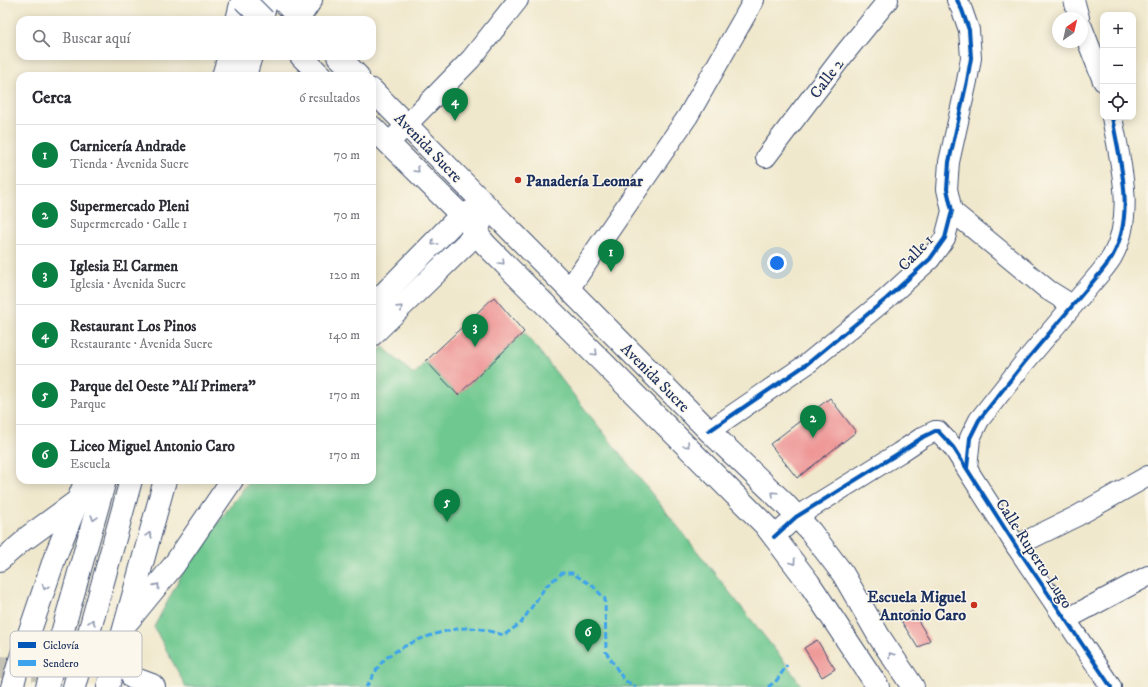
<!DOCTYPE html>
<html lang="es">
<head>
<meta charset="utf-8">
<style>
	:root { --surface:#fff; --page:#f7f7f7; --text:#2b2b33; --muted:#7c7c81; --line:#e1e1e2; --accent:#0b8043 }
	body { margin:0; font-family:"IM FELL DW Pica",serif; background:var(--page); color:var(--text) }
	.controls { position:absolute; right:12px; top:12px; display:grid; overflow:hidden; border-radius:8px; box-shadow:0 2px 10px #0003 }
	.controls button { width:36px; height:36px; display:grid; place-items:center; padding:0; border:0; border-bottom:1px solid var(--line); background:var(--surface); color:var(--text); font:20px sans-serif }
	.compass { position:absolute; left:1052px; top:12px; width:36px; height:36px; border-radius:50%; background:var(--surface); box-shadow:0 2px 10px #0003; rotate:34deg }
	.you { position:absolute; left:777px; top:263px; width:14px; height:14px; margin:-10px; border:3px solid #fff; border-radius:50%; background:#1a73e8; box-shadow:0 0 0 6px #1a73e833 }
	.badge { display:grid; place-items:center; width:26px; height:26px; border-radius:50%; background:var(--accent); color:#fff; font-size:13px; font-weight:700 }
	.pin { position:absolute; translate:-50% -33px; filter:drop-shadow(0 1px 2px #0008) }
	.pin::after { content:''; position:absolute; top:21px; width:14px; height:12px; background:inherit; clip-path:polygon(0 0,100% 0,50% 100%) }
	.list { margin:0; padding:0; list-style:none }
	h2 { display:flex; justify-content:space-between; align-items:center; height:52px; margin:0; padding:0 16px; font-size:17px }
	h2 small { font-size:13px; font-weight:400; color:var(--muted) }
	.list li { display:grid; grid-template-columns:26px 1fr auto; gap:12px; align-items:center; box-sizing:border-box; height:60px; padding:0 16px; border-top:1px solid var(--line) }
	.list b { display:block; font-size:15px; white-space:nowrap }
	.list p { margin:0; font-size:13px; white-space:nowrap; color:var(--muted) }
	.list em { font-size:13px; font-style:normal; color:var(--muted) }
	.icon { flex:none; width:22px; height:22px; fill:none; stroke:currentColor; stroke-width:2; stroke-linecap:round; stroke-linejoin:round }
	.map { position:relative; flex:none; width:1148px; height:687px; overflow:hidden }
	.search { position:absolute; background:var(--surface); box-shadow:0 2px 10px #0003; left:16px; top:16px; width:360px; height:44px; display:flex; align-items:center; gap:10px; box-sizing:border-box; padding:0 14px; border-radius:12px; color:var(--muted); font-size:15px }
	.panel { position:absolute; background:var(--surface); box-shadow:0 2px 10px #0003; left:16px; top:72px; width:360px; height:412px; border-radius:12px }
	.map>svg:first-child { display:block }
	.green { fill:#6ec88f; stroke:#447c76 }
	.building { fill:#ee9796 }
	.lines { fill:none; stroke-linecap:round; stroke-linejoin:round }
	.highway-tunnel { stroke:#c5c3b6; stroke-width:22; stroke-dasharray:22 11; stroke-linecap:butt }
	.street-casing { stroke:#3b4b6e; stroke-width:22 }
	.secondary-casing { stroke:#3b4b6e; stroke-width:24 }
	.primary-casing { stroke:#3b4b6e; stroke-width:24 }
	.highway-casing { stroke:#3b4b6e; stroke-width:24 }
	.street { stroke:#fff; stroke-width:20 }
	.secondary { stroke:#fff; stroke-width:22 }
	.primary { stroke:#fff; stroke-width:22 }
	.highway { stroke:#fff; stroke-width:22 }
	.primary-bridge-casing { stroke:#3b4b6e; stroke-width:24; stroke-linecap:butt }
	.primary-bridge { stroke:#fff; stroke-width:22 }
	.quiet { stroke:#3da3ed; stroke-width:3; stroke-dasharray:6 3; stroke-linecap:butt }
	.cycleway-casing { stroke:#fbf7ec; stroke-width:6 }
	.cycleway { stroke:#0057b8; stroke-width:4 }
	.oneway { stroke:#8d97ae }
	.poi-dot { fill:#c8321e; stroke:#fbf7ec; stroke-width:1.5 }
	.labels { text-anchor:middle; stroke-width:3; stroke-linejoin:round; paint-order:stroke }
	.street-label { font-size:16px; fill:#1b2f5e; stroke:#fbf7ec }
	.poi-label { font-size:16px; font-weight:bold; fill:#1b2f5e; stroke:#fbf7ec; text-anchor:start }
	.key { fill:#fbf7ec; stroke:#b8bbc1; stroke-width:1 }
	.key-label { font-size:11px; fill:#1b2f5e }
</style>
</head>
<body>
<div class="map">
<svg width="1148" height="687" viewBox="0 0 1148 687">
	<rect width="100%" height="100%" fill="#fbf7ec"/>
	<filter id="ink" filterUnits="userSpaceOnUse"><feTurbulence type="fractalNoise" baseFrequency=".025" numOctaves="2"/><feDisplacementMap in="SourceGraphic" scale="8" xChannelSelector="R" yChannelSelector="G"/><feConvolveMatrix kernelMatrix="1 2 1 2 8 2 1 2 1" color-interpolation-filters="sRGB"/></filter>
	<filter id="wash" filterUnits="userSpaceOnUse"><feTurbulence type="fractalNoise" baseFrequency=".012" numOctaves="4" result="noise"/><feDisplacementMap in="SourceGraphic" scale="16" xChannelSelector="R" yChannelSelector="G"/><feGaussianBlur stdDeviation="0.9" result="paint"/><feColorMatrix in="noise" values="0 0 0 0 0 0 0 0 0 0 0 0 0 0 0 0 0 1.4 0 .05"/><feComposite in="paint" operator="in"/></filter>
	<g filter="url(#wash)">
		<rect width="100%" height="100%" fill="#f0e8cc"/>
		<polygon class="green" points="524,332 787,665 802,687 186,687 154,627 188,563 250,480 372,480 372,357 383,347 414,375 426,361 458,395"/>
		<g id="blocks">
			<g class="building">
				<polygon points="494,297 524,332 458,395 426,361"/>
				<polygon points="830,398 856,432 797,478 770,444"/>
				<polygon points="912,611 930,640 918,648 900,619"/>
				<polygon points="817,640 835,669 822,677 804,648"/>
			</g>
		</g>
	</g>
	<g filter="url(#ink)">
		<use href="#blocks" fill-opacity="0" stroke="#3b4b6e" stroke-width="1"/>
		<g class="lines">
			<polyline class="highway-tunnel" points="0,667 130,678"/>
			<g class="street-casing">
				<g id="street">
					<polyline points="1074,0 1079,18"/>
					<polyline points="1082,27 1103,81"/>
					<polyline points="389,143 471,59 518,0"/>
					<polyline points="766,157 845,53 888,0"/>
					<polyline points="952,211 1048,290 1072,305"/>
					<polyline points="569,289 688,116 754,0"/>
					<polyline points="709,431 807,364 886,299 930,259 945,238 952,211 947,189 949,162 967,81 971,58 969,30 962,10 957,0"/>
					<path d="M967,468L970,438L979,420L1024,363L1101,272C1105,267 1109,262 1112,257C1136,214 1120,162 1112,117"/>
					<polyline points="774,537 796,517 899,453 923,437 935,431 938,431 953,447 1016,546 1111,687"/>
					<polyline points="1016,546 1077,516 1148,476"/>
					<polyline points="0,561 28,537"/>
					<polyline points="1065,620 1148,576"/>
				</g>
			</g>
			<g class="secondary-casing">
				<polyline id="secondary" points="299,18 311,0"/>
			</g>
			<g class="primary-casing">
				<g id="primary">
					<polyline points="282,0 301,20"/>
					<polyline points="301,56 321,76"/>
					<polyline points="338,56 358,76"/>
					<polyline points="372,90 709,431 784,503 811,532 843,574 880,638 913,687"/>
					<polyline points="372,127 461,215 486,245 765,525 809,583 878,687"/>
				</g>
			</g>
			<g class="highway-casing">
				<g id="highway">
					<polyline points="237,20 242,0"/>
					<polyline points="261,20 267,0"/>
					<polyline points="223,76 229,56"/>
					<polyline points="245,76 251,56"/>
					<polyline points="372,306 461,215 486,206"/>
					<polyline points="372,335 477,233 486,206"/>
					<polyline points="28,537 80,499"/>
					<polyline points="129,620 174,565 232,480"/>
					<polyline points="133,678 152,685 154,687"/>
					<polyline points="12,687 19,663 55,557 86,480"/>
					<polyline points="47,687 105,480"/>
					<polyline points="74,687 131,480"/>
					<polyline points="108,687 165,480"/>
				</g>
			</g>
			<use href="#street" class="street"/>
			<use href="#secondary" class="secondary"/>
			<use href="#primary" class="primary"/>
			<use href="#highway" class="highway"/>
			<g class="primary-bridge-casing">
				<polyline id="primary-bridge" points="244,0 264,20"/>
			</g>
			<use href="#primary-bridge" class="primary-bridge"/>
			<g class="quiet">
				<path d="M366,687C372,678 378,666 385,659C404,643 440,630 465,628C478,627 492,632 504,635L521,623L546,586L562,573H572L593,586L605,599L606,652L624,680L636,687"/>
				<polyline points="768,687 777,680 787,665"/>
			</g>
			<g class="cycleway-casing">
				<g id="cycleway">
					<polyline points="709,431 807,364 886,299 930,259 945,238 952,211 947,189 949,162 967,81 971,58 969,30 962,10 957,0"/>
					<path d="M967,468L970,438L979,420L1024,363L1101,272C1105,267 1109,262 1112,257C1136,214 1120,162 1112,117"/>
					<polyline points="774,537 796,517 899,453 923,437 935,431 938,431 953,447 1016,546 1111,687"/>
				</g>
			</g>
			<use href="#cycleway" class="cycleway"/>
		</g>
		<defs><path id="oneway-chevron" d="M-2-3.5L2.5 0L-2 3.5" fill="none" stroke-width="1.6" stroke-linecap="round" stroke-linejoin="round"/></defs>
		<g class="oneway">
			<use href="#oneway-chevron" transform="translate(417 170) rotate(45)"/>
			<use href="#oneway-chevron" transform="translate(434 243) rotate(135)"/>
			<use href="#oneway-chevron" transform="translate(502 262) rotate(45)"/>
			<use href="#oneway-chevron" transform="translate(400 308) rotate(-44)"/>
			<use href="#oneway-chevron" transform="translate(595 353) rotate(45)"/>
			<use href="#oneway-chevron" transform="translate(687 445) rotate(45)"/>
			<use href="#oneway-chevron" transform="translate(774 494) rotate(-137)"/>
			<use href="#oneway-chevron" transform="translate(94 518) rotate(106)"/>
			<use href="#oneway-chevron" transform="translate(149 535) rotate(-74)"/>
			<use href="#oneway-chevron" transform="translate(793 562) rotate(54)"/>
			<use href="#oneway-chevron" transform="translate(157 586) rotate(-51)"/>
			<use href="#oneway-chevron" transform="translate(45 587) rotate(109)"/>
			<use href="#oneway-chevron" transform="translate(92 622) rotate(-74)"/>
			<use href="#oneway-chevron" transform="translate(891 655) rotate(-124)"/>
		</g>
	</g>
	<g class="poi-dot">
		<circle cx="518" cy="180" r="4"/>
		<circle cx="974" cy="605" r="4"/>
	</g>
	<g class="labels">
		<g class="street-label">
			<text transform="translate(826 78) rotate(-53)" y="6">Calle 2</text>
			<text transform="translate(429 147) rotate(46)" y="6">Avenida Sucre</text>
			<text transform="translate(915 252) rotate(-47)" y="6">Calle 1</text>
			<text transform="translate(656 377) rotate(45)" y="6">Avenida Sucre</text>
			<text transform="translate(1035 553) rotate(57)" y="6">Calle Ruperto Lugo</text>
		</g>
		<g class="poi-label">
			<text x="526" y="186">Panadería Leomar</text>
			<text x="966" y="602" text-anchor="end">Escuela Miguel<tspan x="966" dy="18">Antonio Caro</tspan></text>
		</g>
	</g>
	<rect x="10" y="631" width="132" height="46" rx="6" class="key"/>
	<rect x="18" y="642" width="18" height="6" fill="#0057b8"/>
	<rect x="18" y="660" width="18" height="6" fill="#3da3ed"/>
	<g class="key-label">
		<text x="43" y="649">Ciclovía</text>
		<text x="43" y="667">Sendero</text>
	</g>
</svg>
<div class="controls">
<button>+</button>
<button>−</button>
<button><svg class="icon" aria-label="locate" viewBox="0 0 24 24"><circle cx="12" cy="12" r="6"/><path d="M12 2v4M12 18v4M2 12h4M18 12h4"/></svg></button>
</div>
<svg class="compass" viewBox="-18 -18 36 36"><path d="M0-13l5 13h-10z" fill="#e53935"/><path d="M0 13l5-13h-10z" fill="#7c7c81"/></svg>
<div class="you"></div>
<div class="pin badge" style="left:611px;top:272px">1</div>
<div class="pin badge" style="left:813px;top:438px">2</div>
<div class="pin badge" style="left:475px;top:347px">3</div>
<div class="pin badge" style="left:455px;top:121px">4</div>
<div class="pin badge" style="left:447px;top:522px">5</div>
<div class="pin badge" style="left:588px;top:652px">6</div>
<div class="search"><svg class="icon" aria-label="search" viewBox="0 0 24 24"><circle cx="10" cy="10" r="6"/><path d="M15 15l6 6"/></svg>Buscar aquí</div>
<section class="panel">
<h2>Cerca<small>6 resultados</small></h2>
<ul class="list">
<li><span class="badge">1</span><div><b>Carnicería Andrade</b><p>Tienda · Avenida Sucre</p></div><em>70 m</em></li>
<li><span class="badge">2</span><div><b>Supermercado Pleni</b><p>Supermercado · Calle 1</p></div><em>70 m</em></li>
<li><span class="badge">3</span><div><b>Iglesia El Carmen</b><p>Iglesia · Avenida Sucre</p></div><em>120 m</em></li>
<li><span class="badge">4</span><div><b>Restaurant Los Pinos</b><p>Restaurante · Avenida Sucre</p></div><em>140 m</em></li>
<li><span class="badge">5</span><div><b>Parque del Oeste &quot;Alí Primera&quot;</b><p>Parque</p></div><em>170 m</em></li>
<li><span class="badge">6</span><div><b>Liceo Miguel Antonio Caro</b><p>Escuela</p></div><em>170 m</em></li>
</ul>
</section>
</div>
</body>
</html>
